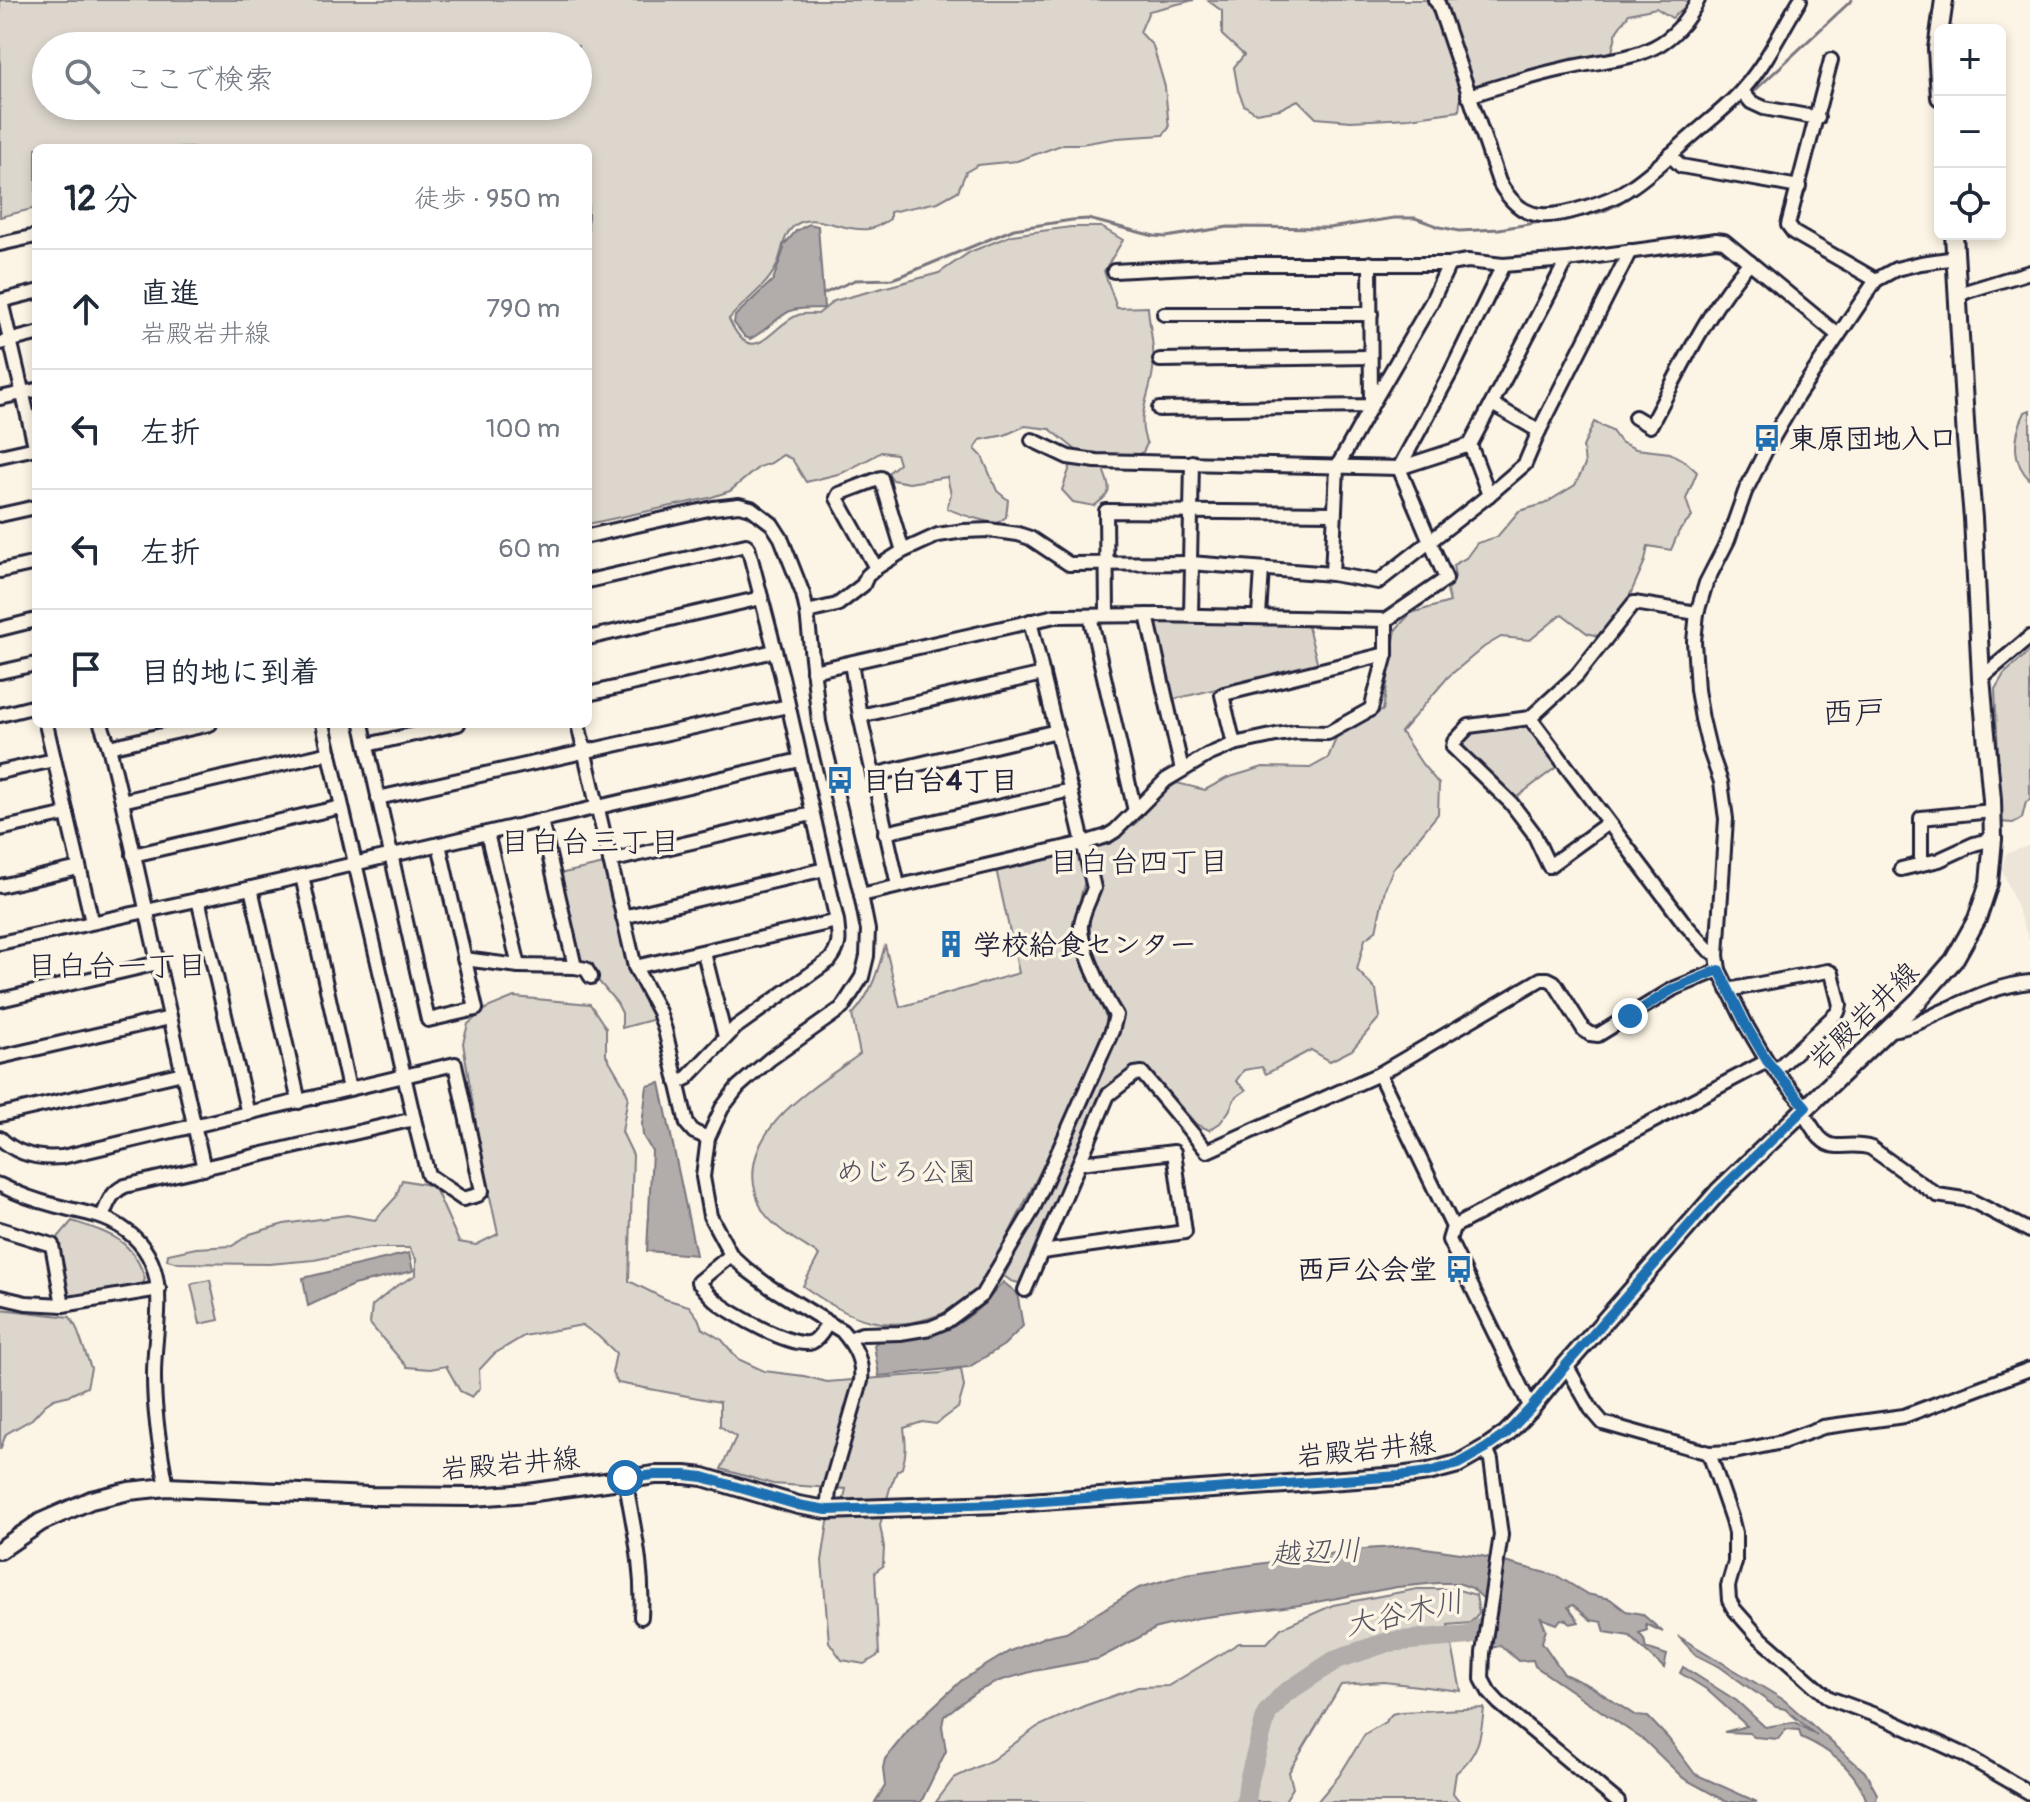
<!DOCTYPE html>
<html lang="ja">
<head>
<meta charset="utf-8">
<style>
	:root { --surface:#fff; --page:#f6f6f7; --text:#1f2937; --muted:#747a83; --line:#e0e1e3 }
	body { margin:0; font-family:Pangolin,"Klee One",sans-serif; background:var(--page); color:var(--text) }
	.controls { position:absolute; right:24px; top:24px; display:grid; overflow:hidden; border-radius:12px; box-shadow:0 4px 12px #0003 }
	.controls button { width:72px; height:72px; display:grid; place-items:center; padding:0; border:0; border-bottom:2px solid var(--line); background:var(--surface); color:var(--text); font:40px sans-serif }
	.stop { position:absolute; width:24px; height:24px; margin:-18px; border:6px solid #1f6fb2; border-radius:50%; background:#fff }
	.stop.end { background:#1f6fb2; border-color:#fff; box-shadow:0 2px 8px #0008 }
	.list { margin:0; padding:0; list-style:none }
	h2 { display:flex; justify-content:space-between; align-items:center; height:104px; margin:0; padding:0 32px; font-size:34px }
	h2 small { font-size:26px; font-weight:400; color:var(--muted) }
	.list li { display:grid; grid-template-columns:52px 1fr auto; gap:24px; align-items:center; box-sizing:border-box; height:120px; padding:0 32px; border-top:2px solid var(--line) }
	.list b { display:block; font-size:30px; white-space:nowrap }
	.list p { margin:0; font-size:26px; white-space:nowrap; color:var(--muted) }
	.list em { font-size:26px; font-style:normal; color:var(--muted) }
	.icon { flex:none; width:44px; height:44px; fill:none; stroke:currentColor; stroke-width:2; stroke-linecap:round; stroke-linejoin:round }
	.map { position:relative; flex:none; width:2030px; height:1802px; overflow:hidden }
	.search { position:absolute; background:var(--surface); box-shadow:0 4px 12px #0003; left:32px; top:32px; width:560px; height:88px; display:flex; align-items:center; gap:20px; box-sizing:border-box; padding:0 28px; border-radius:44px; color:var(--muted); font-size:30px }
	.panel { position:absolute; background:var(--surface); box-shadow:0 4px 12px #0003; left:32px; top:144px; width:560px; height:584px; border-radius:12px }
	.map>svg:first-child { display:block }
	.built { fill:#ece5d8 }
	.green { fill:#dcd6cc; stroke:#7f7c84; stroke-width:2; fill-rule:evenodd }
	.water { fill:#b2adab; stroke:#78757e; stroke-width:2 }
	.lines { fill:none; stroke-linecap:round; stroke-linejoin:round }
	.stream { stroke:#78757e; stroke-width:3 }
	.river { stroke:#b2adab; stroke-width:20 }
	.minor-casing { stroke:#22223b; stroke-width:18 }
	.major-casing { stroke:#22223b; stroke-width:22 }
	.minor { stroke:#fcf5e5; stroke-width:12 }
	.major { stroke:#fcf5e5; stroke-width:16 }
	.route { stroke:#1f6fb2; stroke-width:10 }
	.labels { text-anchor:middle; stroke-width:7; stroke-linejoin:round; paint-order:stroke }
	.poi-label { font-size:28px; font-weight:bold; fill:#22223b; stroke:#fcf5e5; text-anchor:start }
	.street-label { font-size:28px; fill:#22223b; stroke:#fcf5e5 }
	.park-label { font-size:28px; fill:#504f5f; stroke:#fcf5e5 }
	.neighbourhood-label { font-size:30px; fill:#22223b; stroke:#fcf5e5 }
	.water-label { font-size:30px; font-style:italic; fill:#545362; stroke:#fcf5e5 }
	.quarter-label { font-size:32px; fill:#22223b; stroke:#fcf5e5 }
</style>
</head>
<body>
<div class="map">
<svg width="2030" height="1802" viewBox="0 0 2030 1802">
	<rect width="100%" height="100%" fill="#fcf5e5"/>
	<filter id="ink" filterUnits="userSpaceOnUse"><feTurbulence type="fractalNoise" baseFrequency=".0125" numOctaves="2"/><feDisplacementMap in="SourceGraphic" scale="16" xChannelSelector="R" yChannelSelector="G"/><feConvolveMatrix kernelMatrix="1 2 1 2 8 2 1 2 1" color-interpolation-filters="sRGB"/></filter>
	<g filter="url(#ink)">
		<polygon class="built" points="2030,845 2030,942 2002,869 2006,854"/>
		<g class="green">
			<path d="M0,0H1194L1149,11L1140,32L1153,46L1165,87L1169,128L1163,135L1117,138L1081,144H1064L1017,161L978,165L966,172L958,191L938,202L890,212V219C884,223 876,228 868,229C847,232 818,215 801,222C781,230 784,253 775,269C765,288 743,302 729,319C753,372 771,325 798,315C804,313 811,314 818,314L834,301L939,273L970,252L1012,235L1071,227H1101L1123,240L1104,271L1117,308L1148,307C1149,326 1156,352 1153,370C1150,397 1135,416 1147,444L1143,452L1134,456L1109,458L1104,472C1112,492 1111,493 1094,506L1073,502L1062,490L1076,450L1050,429L1025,426L1005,435L980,440L975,449L982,456L997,491L1008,500L1006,517L996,524C980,519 961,516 947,508L951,494L947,477L909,483L893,480L888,473L899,464L896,454L881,452L873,457L842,473L806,482L792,459L783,455L771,463L759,467L730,491L709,498L588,524V148H36V208L0,217ZM46,46H578V106H46Z"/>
			<polygon points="1207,0 1685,0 1688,4 1672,18 1656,8 1629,14 1617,31 1611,56 1536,72 1461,95 1459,111 1409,118 1351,121 1316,118 1298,100 1280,109 1256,113 1244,105 1238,90 1234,67 1244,55 1222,35 1222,11"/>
			<path d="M2030,410V480C2010,460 2014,435 2025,412Z"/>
			<polygon points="1594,422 1612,431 1620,442 1636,449 1670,453 1686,462 1697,472 1686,499 1692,517 1679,531 1671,550 1648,546 1645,561 1622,613 1609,628 1597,636 1587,633 1562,614 1530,640 1501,637 1484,647 1448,677 1401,732 1422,764 1439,784 1438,814 1393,869 1385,889 1376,931 1365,939 1357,970 1376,990 1380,1017 1352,1050 1330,1061 1311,1050 1266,1074 1262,1067 1244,1070 1236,1081 1246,1090 1235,1098 1229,1111 1220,1123 1209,1130 1196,1124 1146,1067 1135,1069 1108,1087 1084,1135 1049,1218 1019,1283 1011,1281 1004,1276 1051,1187 1115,1036 1122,1024 1120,1012 1105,985 1090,938 1090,917 1100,888 1099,875 1093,854 1096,847 1119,836 1137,822 1157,797 1177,783 1205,790 1227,778 1263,767 1310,768 1328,758 1337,736 1383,710 1396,629 1411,613 1450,602 1447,591 1455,577 1453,565 1466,558 1477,543 1497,537 1519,511 1544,504 1575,485 1585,465 1583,447"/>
			<polygon points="1154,618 1307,623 1318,665 1170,700 1152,622"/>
			<polygon points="2030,651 2030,800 2026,802 2022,818 2013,823 1999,822 1999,774 1995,689 2004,674"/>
			<polygon points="1523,721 1559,765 1513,800 1457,748 1470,729"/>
			<path d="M1069,852L1074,853L1079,857L1085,881L1073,925L1082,964L1108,1021L1073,1106L993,1266C989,1273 985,1281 980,1287C954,1316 907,1330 870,1321C845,1315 823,1300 803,1286L819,1255C801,1243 778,1231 765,1214C759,1206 756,1195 754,1185C745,1125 818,1085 860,1054L852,1015C871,995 878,971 885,945L900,1007L1019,973L996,869Z"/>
			<polygon points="604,864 628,965 655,1019 622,1028 622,1013 617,1003 596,978 593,964 585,964 579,958 559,874"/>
			<path d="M514,997L590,1004L606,1028V1055L623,1084L628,1096L622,1132L633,1155L629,1281L665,1299L689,1306L698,1318L702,1328L722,1340L738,1359L764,1371L804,1376L827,1382L942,1373L961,1369L964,1387L958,1408L936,1424L922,1422L904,1428C906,1443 907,1453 902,1468L897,1471L890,1488L880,1525L884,1547L883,1566L875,1572L879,1655L864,1664L842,1660L829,1642L822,1561L828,1522L842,1507L846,1489L773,1484L721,1469L736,1437L720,1426V1402L618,1383L612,1373L616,1353L598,1336L582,1325L524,1336L494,1354L479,1370L480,1388L472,1397L460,1391L446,1366L430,1369L407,1367L370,1324L372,1306L395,1287L416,1275V1259L409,1248H372L314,1260L269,1264L179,1263L167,1260L168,1254L196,1248L232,1246L250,1234L284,1224L347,1215L375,1220L396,1197L402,1180L434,1186L459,1242L476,1245L498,1234L481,1155L463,1043L468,1024L487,1008Z"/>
			<path d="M72,1221C109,1233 133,1239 145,1279L142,1286L71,1299L67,1296L54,1242Z"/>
			<polygon points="210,1280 219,1320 200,1324 191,1284"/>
			<polygon points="0,1309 70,1317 76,1327 91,1368 87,1387 70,1395 54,1399 45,1405 32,1419 6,1434 0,1450"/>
			<polygon points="1417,1589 1455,1589 1476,1595 1479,1613 1470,1623 1448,1625 1461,1691 1384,1682 1341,1685 1289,1772 1293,1788 1284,1802 936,1802 954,1778 992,1760 1037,1727 1084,1706 1138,1687 1168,1686 1239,1643 1267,1643 1281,1628 1333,1605"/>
			<path d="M1484,1708C1481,1737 1479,1754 1456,1773L1453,1793L1460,1802H1317L1339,1776L1365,1734L1385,1722L1392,1714L1400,1712Z"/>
		</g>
		<g class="water">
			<path d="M809,224L818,226L824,308C814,309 800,307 790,311C776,318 765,332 750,339L745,337L734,323L735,316L773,280L784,249L783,246L796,231Z"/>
			<polygon points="660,1083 696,1255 647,1251 652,1151 643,1136 642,1124 647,1086"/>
			<polygon points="409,1253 413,1271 353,1285 308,1306 303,1278"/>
			<path d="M1003,1282L1017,1293L1023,1326L1004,1345L969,1367L879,1376L874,1345L880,1339C935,1344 969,1325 1003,1282Z"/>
			<polygon points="1411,1546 1482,1556 1557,1576 1587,1594 1610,1599 1626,1611 1642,1614 1663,1632 1646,1624 1647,1630 1639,1633 1644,1639 1646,1648 1667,1655 1664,1668 1630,1636 1605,1632 1602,1622 1591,1620 1573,1605 1568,1607 1579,1622 1570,1624 1567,1620 1561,1619 1557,1624 1541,1618 1546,1630 1542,1642 1564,1674 1590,1686 1636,1716 1648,1717 1668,1738 1695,1774 1757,1802 1727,1802 1683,1778 1645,1741 1535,1666 1533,1660 1518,1661 1500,1645 1489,1649 1498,1612 1472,1588 1458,1583 1438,1583 1397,1587 1300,1605 1198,1618 1157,1628 1098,1659 1034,1671 999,1681 976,1692 944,1716 942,1726 946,1751 921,1802 875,1802 885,1786 883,1768 885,1759 910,1728 962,1680 1010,1651 1047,1636 1066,1632 1139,1588 1186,1574 1364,1549"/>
			<path d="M1678,1636L1784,1700L1865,1772L1877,1794L1876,1802H1867C1857,1770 1830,1750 1801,1737L1799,1730L1786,1729L1778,1739L1754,1737L1749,1733L1724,1732L1747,1726L1706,1689L1680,1673L1683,1667L1737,1701L1765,1727L1795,1722L1817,1736L1785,1709L1776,1707L1720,1667L1696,1655Z"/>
		</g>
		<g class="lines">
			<g class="stream">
				<polyline points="1749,96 1852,0"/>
				<polyline points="1685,150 1743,102"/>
				<path d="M1563,219C1601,214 1616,210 1645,184"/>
				<polyline points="823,294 855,280 892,279 906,274 1014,229 1072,220 1088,219 1154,236 1166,237 1228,227 1329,228 1394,218 1415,218 1440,227 1459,231 1499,229 1547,221"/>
			</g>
			<polyline class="river" points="1246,1802 1249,1780 1267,1713 1284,1694 1337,1659 1388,1642 1469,1635 1502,1615"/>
			<g class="minor-casing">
				<g id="minor">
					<path d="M1435,0L1438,3L1499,182C1508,198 1521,214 1541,215C1562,217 1611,201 1628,189C1652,174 1673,152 1694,134C1711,119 1730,105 1744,88C1767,62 1782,29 1800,0"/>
					<polyline points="1831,60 1788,225 1794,233 1876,280"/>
					<polyline points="1742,91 1751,102 1764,108 1818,118"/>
					<path d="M1468,96C1500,86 1531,76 1563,69C1622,55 1666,63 1698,0"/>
					<polyline points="1670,155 1681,166 1799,187"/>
					<polyline points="0,244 36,236"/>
					<polyline points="1114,271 1245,264 1449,264 1468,261 1503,265 1567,260 1716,240 1724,241 1838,335"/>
					<polyline points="1958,296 1968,291 2030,272"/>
					<polyline points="0,301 36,292"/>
					<polyline points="1,301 36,450"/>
					<polyline points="1164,314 1371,314"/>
					<polyline points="0,343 36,334"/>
					<polyline points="1160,360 1370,357"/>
					<polyline points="0,398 36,390"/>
					<polyline points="1492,404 1539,431"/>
					<polyline points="1159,409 1371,406 1431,303 1449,264"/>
					<path d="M1635,417L1650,426C1681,369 1707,310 1750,262"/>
					<polyline points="1032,440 1068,457 1096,461 1399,468 1450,374 1503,265"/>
					<polyline points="1470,445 1489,495"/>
					<polyline points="0,456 36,448"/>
					<polyline points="0,515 36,507"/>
					<path d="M588,536L713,508L739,505L751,508L772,524L781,538L803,594L807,612L819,722L861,895L868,930L867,956L862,977L842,1008L770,1059L738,1087L722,1108L708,1138L703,1177L710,1216L731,1255L746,1269L770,1287L842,1331C855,1346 863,1361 861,1381L829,1491L827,1510"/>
					<polyline points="1190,563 1192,462"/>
					<polyline points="876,568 837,498 839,494 881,478 903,551"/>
					<polyline points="0,571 36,563"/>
					<polyline points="1332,574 1337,467 1371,406 1370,263"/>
					<path d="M588,581L746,545L748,547L782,677L837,921C839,938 841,946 830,960L736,1027L687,1078L677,1083"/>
					<polyline points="807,612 837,605 863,585 867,576 876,568 903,551 938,535 964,531 989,530 1018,534 1030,538 1069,564 1190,563 1332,574 1378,582 1489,495 1525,464 1539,431 1630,251"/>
					<polyline points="1697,613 1634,603 1577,675 1530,718 1685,924 1709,950 1717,955"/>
					<polyline points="1107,614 1106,511 1333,513"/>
					<polyline points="1147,615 1182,770"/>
					<polyline points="1191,615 1192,564"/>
					<polyline points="1090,616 1135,811"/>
					<polyline points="1259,616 1262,569"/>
					<polyline points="1386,620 1446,579 1399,468 1470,445 1567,260"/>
					<polyline points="0,629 36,620"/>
					<polyline points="588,638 761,598"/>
					<polyline points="851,663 860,716 898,885"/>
					<polyline points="813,671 1055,616 1159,615 1386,620 1386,654 1371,709 1328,733 1296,732 1276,735 1234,744 1208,755 1166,780 1115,831 1107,836 1084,843 861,895"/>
					<polyline points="0,672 36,664"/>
					<polyline points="1981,678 2030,637"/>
					<polyline points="588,694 774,651"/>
					<polyline points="0,715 36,706"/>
					<polyline points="860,716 1043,674"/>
					<polyline points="1530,718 1469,726 1454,742 1453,747 1511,803 1533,832 1549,866 1608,823"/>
					<polyline points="46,724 92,922"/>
					<polyline points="101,724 109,747 122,801 204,1169"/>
					<polyline points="362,724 428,1020 476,1009 439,844"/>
					<polyline points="578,724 635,967 659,1012 665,1030 687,1124 694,1132 708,1138"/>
					<polyline points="1234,744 1222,695 1224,694 1386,654"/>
					<polyline points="367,745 458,724"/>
					<polyline points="109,747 210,724"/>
					<polyline points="0,772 54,760"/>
					<polyline points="873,775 1057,731"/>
					<polyline points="378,798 788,706"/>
					<polyline points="122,801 330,753"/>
					<polyline points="541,820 575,967"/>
					<polyline points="0,829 67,814"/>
					<polyline points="487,833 519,966"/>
					<polyline points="885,833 1071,790"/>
					<polyline points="133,855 341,807"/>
					<polyline points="610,861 812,814"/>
					<polyline points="1921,864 1921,818 1992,811"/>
					<polyline points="1901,869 1939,860 1974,844 1993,839"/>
					<polyline points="302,876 349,1089"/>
					<polyline points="0,886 79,868"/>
					<polyline points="251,888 299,1102"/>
					<polyline points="198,899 248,1114"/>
					<polyline points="623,917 825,869"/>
					<polyline points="0,943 251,888 800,760"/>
					<polyline points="704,953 725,1037"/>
					<polyline points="464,959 519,966 575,967 586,969 591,977"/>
					<polyline points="635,967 837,921"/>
					<polyline points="1728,990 1828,971 1832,973 1840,1005 1838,1012 1775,1071"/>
					<polyline points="0,1000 158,963"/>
					<path d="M1888,1030C1908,1029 1924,1020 1941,1012C1970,999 1998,985 2030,982"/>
					<polyline points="0,1057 170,1018"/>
					<polyline points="1379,1074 1453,1227 1449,1240 1531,1408"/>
					<polyline points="1806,1107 1767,1061 1747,1027 1719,970 1717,955 1726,819 1721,782 1709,748 1702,719 1697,690 1694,641 1697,613 1706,583 1728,540 1745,492 1767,448 1798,395 1876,280 1896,269 1921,263 1956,258"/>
					<path d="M1802,1111C1811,1124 1820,1147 1838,1146C1851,1146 1859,1144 1871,1148L1937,1195L1970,1200L2030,1231"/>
					<polyline points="0,1115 183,1073"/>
					<path d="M0,1138C17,1155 39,1159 62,1157L455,1064L482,1191L478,1195L463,1199L428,1175L414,1119"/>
					<path d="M0,1185C18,1194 37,1201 57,1206C79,1212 101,1214 121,1227C177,1263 153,1323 154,1378C154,1415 160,1451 167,1487"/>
					<path d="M102,1217C108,1203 111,1192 125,1186L414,1119L323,724"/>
					<polyline points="1453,1227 1767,1061"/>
					<polyline points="0,1229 52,1245 63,1305"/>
					<polyline points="1042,1252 1185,1232 1174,1152 1080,1163"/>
					<path d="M731,1255L698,1282C704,1288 709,1295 715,1300C729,1313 795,1350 812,1342C819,1339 824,1329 828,1323"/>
					<polyline points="1025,1290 1108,1095 1135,1074 1142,1073 1207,1151 1379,1074 1541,979 1548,979 1554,982 1584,1030 1590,1034 1598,1035 1673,989 1719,970"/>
					<polyline points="0,1297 26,1303 63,1305 159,1289"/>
					<path d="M849,1339L862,1334L900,1333L930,1328L947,1321L982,1295L1032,1211L1112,1031L1116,1015C1105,999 1079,943 1081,925C1082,913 1090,899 1094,888L1030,621"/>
					<polyline points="1566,1365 1591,1409 1603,1423 1709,1453 1734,1452 1782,1442 1823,1427 1904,1416 2030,1369"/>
					<polyline points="1486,1448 1491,1460 1501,1535 1483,1653 1482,1679 1489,1692 1499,1703 1618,1802"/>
					<polyline points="1709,1453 1731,1517 1735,1533 1735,1562 1728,1586 1729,1600 1734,1609 1757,1635 1829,1698 1891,1721 1963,1754 2030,1793"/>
					<path d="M625,1478C633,1525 644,1568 641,1617"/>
				</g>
			</g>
			<g class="major-casing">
				<g id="major">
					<polyline points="1940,97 1937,49 1944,0"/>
					<polyline points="0,1550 41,1522 91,1500 129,1491 167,1487 369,1496 473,1497 528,1493 655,1475 685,1475 703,1477 798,1505 827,1510 999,1504 1399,1476 1428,1472 1458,1464 1486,1448 1506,1434 1531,1408 1566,1365 1719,1191 1919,1000 1954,960 1977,919 1989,883 1993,839 1992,800 1981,678 1973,518 1966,439 1954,234"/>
				</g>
			</g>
			<use href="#minor" class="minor"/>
			<use href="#major" class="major"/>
		</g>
	</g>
	<g class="lines" filter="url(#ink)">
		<polyline class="route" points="625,1478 655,1475 685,1475 703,1477 798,1505 827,1510 999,1504 1399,1476 1428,1472 1458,1464 1486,1448 1506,1434 1531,1408 1566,1365 1719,1191 1806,1107 1767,1061 1747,1027 1719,970 1673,989 1630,1016"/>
	</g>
	<defs>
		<g id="bus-bare" transform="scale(2.16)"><path d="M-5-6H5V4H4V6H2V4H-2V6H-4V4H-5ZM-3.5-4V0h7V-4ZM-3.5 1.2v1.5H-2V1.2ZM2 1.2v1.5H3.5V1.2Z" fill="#1f6fb2" stroke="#fcf5e5" stroke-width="2.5" paint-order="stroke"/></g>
		<g id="building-bare" transform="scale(2.16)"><path d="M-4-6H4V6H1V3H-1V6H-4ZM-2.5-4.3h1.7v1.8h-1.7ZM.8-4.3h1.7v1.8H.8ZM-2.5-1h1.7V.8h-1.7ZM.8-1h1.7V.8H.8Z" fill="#1f6fb2" stroke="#fcf5e5" stroke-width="2.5" paint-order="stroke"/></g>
	</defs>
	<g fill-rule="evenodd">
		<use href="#bus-bare" x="1767" y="438"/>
		<use href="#bus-bare" x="840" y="780"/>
		<use href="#building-bare" x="951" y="944"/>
		<use href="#bus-bare" x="1459" y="1269"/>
	</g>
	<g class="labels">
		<g class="poi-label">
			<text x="1789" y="448">東原団地入口</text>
			<text x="862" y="790">目白台4丁目</text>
			<text x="973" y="954">学校給食センター</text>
			<text x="1437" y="1279" text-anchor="end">西戸公会堂</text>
		</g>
		<g class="street-label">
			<text transform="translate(1863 1015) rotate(-44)" y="10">岩殿岩井線</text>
			<text transform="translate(1366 1449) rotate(-6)" y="10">岩殿岩井線</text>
			<text transform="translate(510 1463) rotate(-5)" y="10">岩殿岩井線</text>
		</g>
		<g class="park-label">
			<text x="906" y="1181">めじろ公園</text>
		</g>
		<g class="neighbourhood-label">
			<text x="590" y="852">目白台三丁目</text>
			<text x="1139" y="872">目白台四丁目</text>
			<text x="117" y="976">目白台一丁目</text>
		</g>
		<g class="water-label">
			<text transform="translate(1316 1552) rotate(-3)" y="10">越辺川</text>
			<text transform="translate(1404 1613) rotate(-12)" y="10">大谷木川</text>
		</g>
		<g class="quarter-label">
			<text x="1854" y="723">西戸</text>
		</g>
	</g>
</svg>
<div class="controls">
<button>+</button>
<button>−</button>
<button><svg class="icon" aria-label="locate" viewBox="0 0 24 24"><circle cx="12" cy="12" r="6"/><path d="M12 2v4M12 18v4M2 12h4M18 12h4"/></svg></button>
</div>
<div class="stop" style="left:625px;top:1478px"></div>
<div class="stop end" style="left:1630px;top:1016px"></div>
<div class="search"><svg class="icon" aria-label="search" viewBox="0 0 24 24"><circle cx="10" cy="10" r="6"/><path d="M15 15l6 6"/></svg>ここで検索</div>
<section class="panel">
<h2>12 分<small>徒歩 · 950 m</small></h2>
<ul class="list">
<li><svg class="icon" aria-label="ahead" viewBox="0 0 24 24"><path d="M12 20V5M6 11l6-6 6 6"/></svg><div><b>直進</b><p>岩殿岩井線</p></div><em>790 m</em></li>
<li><svg class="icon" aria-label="left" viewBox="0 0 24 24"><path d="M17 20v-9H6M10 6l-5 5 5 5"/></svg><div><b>左折</b></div><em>100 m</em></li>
<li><svg class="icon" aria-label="left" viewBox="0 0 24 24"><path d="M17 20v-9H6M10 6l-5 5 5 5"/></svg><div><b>左折</b></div><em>60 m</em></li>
<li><svg class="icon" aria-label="arrive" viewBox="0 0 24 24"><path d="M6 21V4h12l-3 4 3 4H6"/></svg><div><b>目的地に到着</b></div></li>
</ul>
</section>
</div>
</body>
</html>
